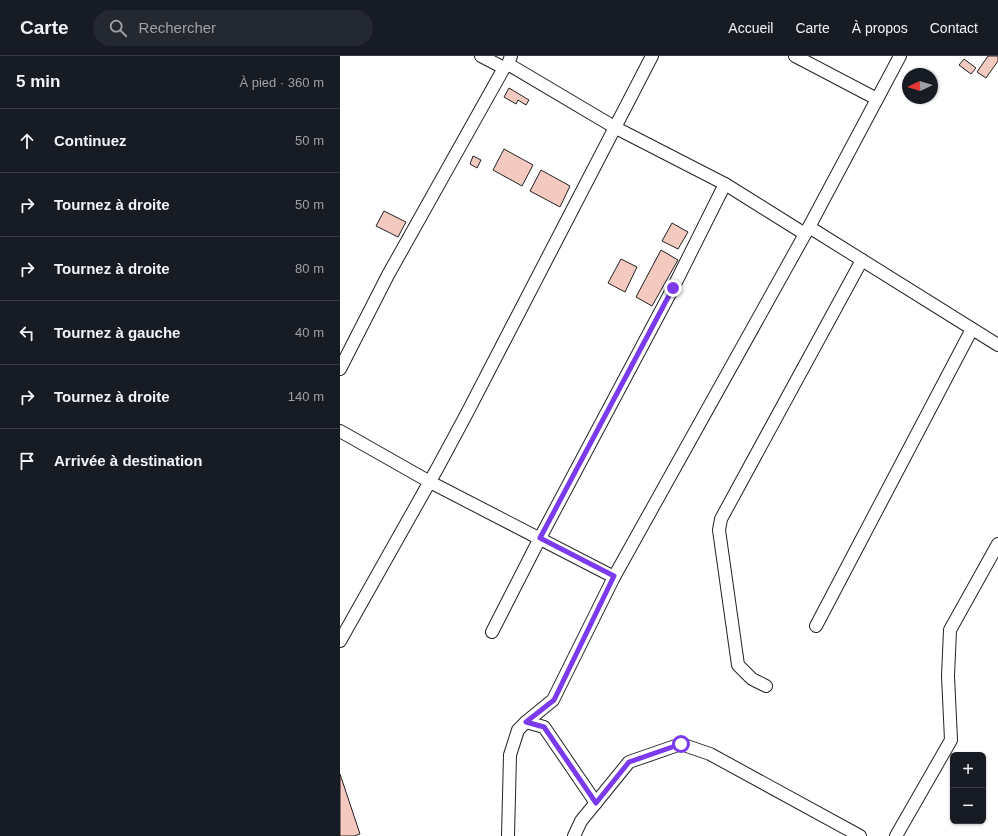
<!DOCTYPE html>
<html lang="fr">
<head>
<meta charset="utf-8">
<style>
	:root { --surface:#171b24; --page:#242831; --text:#f1f3f6; --muted:#9ea1a6; --line:#363941 }
	body { margin:0; font-family:Arial,sans-serif; background:var(--page); color:var(--text) }
	.controls { position:absolute; right:12px; bottom:12px; display:grid; overflow:hidden; border-radius:6px; box-shadow:0 1px 3px #0004 }
	.controls button { width:36px; height:36px; display:grid; place-items:center; padding:0; border:0; border-bottom:1px solid var(--line); background:var(--surface); color:var(--text); font:20px sans-serif }
	.compass { position:absolute; left:562px; top:12px; width:36px; height:36px; border-radius:50%; background:var(--surface); box-shadow:0 1px 3px #0004; rotate:266deg }
	.stop { position:absolute; width:12px; height:12px; margin:-9px; border:3px solid #7c3aed; border-radius:50%; background:#fff }
	.stop.end { background:#7c3aed; border-color:#fff; box-shadow:0 1px 4px #0008 }
	.list { margin:0; padding:0; list-style:none }
	h2 { display:flex; justify-content:space-between; align-items:center; height:52px; margin:0; padding:0 16px; font-size:17px }
	h2 small { font-size:13px; font-weight:400; color:var(--muted) }
	.list li { display:grid; grid-template-columns:26px 1fr auto; gap:12px; align-items:center; box-sizing:border-box; height:64px; padding:0 16px; border-top:1px solid var(--line) }
	.list b { display:block; font-size:15px; white-space:nowrap }
	.list em { font-size:13px; font-style:normal; color:var(--muted) }
	.icon { flex:none; width:22px; height:22px; fill:none; stroke:currentColor; stroke-width:2; stroke-linecap:round; stroke-linejoin:round }
	.map { position:relative; flex:none; width:658px; height:780px; overflow:hidden }
	header { display:flex; align-items:center; gap:24px; box-sizing:border-box; height:56px; padding:0 20px; background:var(--surface); border-bottom:1px solid var(--line) }
	header strong { font-size:19px }
	nav { display:flex; gap:22px; margin-inline-start:auto; font-size:14px }
	.search { width:280px; height:36px; background:var(--page); display:flex; align-items:center; gap:10px; box-sizing:border-box; padding:0 14px; border-radius:22px; color:var(--muted); font-size:15px }
	main { display:flex }
	aside { flex:1; background:var(--surface) }
	.map>svg:first-child { display:block }
	.building { fill:#f3c9c0; stroke:#222 }
	.lines { fill:none; stroke-linecap:round; stroke-linejoin:round }
	.minor-casing { stroke:#222; stroke-width:14 }
	.minor { stroke:#fff; stroke-width:12 }
	.route { stroke:#7c3aed; stroke-width:5 }
</style>
</head>
<body>
<header>
<strong>Carte</strong>
<div class="search"><svg class="icon" aria-label="search" viewBox="0 0 24 24"><circle cx="10" cy="10" r="6"/><path d="M15 15l6 6"/></svg>Rechercher</div>
<nav><a>Accueil</a><a>Carte</a><a>À propos</a><a>Contact</a></nav>
</header>
<main>
<aside>
<h2>5 min<small>À pied · 360 m</small></h2>
<ul class="list">
<li><svg class="icon" aria-label="ahead" viewBox="0 0 24 24"><path d="M12 20V5M6 11l6-6 6 6"/></svg><div><b>Continuez</b></div><em>50 m</em></li>
<li><svg class="icon" aria-label="right" viewBox="0 0 24 24"><path d="M7 20v-9h11M14 6l5 5-5 5"/></svg><div><b>Tournez à droite</b></div><em>50 m</em></li>
<li><svg class="icon" aria-label="right" viewBox="0 0 24 24"><path d="M7 20v-9h11M14 6l5 5-5 5"/></svg><div><b>Tournez à droite</b></div><em>80 m</em></li>
<li><svg class="icon" aria-label="left" viewBox="0 0 24 24"><path d="M17 20v-9H6M10 6l-5 5 5 5"/></svg><div><b>Tournez à gauche</b></div><em>40 m</em></li>
<li><svg class="icon" aria-label="right" viewBox="0 0 24 24"><path d="M7 20v-9h11M14 6l5 5-5 5"/></svg><div><b>Tournez à droite</b></div><em>140 m</em></li>
<li><svg class="icon" aria-label="arrive" viewBox="0 0 24 24"><path d="M6 21V4h12l-3 4 3 4H6"/></svg><div><b>Arrivée à destination</b></div></li>
</ul>
</aside>
<div class="map">
<svg width="658" height="780" viewBox="0 0 658 780">
	<rect width="100%" height="100%" fill="#fff"/>
	<g class="building">
		<polygon points="648,0 658,0 658,5 646,22 637,16"/>
		<polygon points="624,3 636,12 631,18 619,9"/>
		<polygon points="169,32 189,44 186,49 178,44 176,48 164,41"/>
		<polygon points="164,93 193,109 182,130 153,114"/>
		<polygon points="133,100 141,104 137,112 130,108"/>
		<polygon points="201,114 230,130 220,151 190,135"/>
		<polygon points="44,155 66,166 58,181 36,170"/>
		<polygon points="332,167 348,176 338,193 322,185"/>
		<polygon points="321,194 338,204 312,250 296,241"/>
		<polygon points="281,203 297,211 285,236 268,227"/>
		<polygon points="0,718 20,778 14,780 0,780"/>
	</g>
	<g class="lines">
		<g class="minor-casing">
			<g id="minor">
				<polyline points="141,0 164,12"/>
				<polyline points="455,0 537,43"/>
				<polyline points="168,8 276,72 385,128 465,178"/>
				<polyline points="469,171 658,289"/>
				<polyline points="0,313 48,219 164,12 168,8 171,0"/>
				<polyline points="0,375 90,426 274,521"/>
				<polyline points="476,570 632,273"/>
				<polyline points="152,576 200,482 333,232 385,128"/>
				<polyline points="0,585 98,411 126,359 312,0"/>
				<polyline points="426,630 412,623 398,609 379,474 381,463 522,204"/>
				<polyline points="186,666 213,644 274,521 469,171 560,0"/>
				<polyline points="168,780 170,699 178,674 186,666 204,671 256,747"/>
				<polyline points="234,780 241,765 289,706 341,688 370,698 520,780"/>
				<polyline points="556,780 611,684 608,620 610,574 658,488"/>
			</g>
		</g>
		<use href="#minor" class="minor"/>
	</g>
	<g class="lines">
		<polyline class="route" points="333,232 200,482 274,520 214,644 186,666 204,671 256,747 289,706 341,688"/>
	</g>
</svg>
<div class="controls">
<button>+</button>
<button>−</button>
</div>
<svg class="compass" viewBox="-18 -18 36 36"><path d="M0-13l5 13h-10z" fill="#e53935"/><path d="M0 13l5-13h-10z" fill="#9ea1a6"/></svg>
<div class="stop" style="left:341px;top:688px"></div>
<div class="stop end" style="left:333px;top:232px"></div>
</div>
</main>
</body>
</html>
